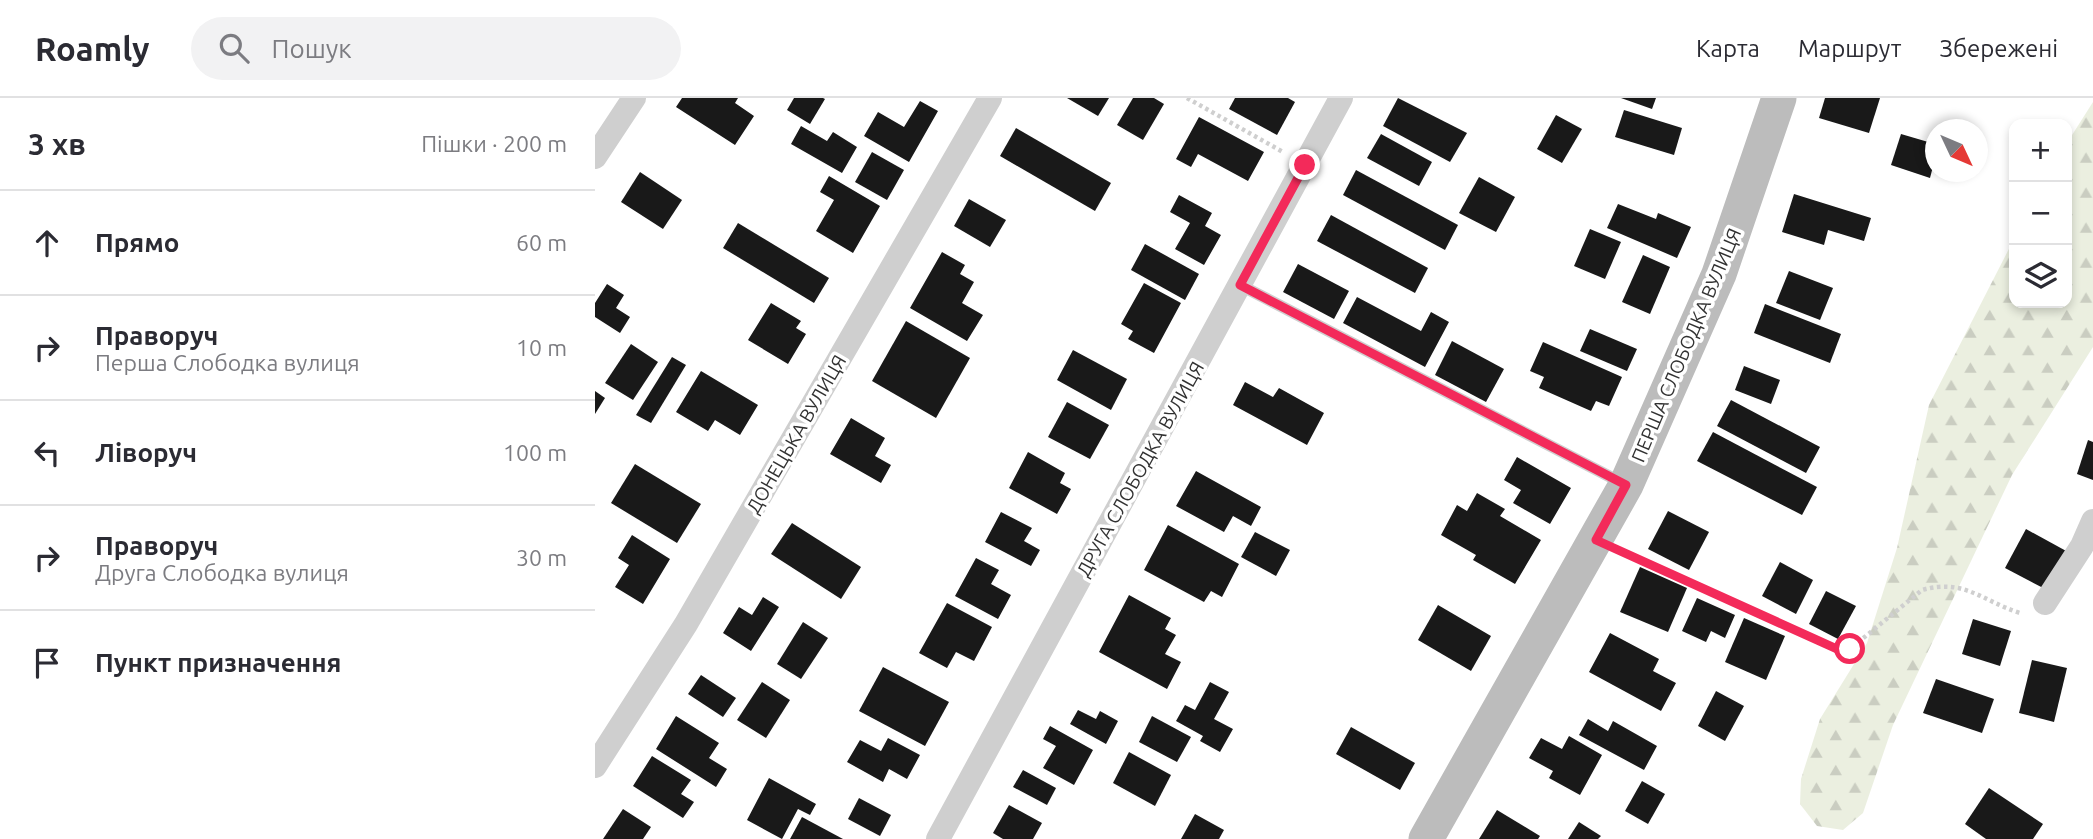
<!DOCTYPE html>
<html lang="uk">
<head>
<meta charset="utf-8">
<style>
	:root { --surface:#fff; --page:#f2f2f3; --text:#2b2b33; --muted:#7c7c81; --line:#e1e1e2 }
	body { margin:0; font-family:Ubuntu,sans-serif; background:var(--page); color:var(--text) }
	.controls { position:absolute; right:21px; top:21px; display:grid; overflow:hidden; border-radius:14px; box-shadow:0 4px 10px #0003 }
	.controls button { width:63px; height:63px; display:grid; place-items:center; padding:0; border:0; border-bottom:2px solid var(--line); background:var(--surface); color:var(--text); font:35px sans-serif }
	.compass { position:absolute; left:1330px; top:21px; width:63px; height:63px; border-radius:50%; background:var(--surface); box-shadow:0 4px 10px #0003; rotate:134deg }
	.stop { position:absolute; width:21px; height:21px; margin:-16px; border:5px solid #f32a5a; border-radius:50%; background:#fff }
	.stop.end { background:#f32a5a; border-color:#fff; box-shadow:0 2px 7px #0008 }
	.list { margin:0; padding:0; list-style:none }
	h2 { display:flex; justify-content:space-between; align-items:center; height:91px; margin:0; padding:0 28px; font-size:30px }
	h2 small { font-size:23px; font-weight:400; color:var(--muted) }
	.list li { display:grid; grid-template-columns:46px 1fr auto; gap:21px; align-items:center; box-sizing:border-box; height:105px; padding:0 28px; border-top:2px solid var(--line) }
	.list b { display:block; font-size:26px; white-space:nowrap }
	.list p { margin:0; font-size:23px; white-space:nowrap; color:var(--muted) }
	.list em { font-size:23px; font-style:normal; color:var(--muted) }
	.icon { flex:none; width:38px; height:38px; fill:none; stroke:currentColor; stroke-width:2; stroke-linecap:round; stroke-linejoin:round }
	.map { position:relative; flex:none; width:1498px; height:741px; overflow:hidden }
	header { display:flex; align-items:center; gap:42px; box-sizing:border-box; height:98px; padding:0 35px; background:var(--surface); border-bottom:2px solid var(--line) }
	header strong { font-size:33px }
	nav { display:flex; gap:38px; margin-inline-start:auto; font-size:24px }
	.search { width:490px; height:63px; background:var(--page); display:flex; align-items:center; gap:18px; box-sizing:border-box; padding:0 24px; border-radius:38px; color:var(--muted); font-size:26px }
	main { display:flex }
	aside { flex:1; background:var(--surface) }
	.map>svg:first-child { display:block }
	.forest { fill:url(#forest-firs) }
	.building { fill:#191919 }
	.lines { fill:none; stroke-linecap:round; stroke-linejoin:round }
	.path { stroke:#cfcfcf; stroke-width:4.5; stroke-dasharray:3.5 3.5; stroke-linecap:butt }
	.lane { stroke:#cfcfcf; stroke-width:12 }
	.street { stroke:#cfcfcf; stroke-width:24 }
	.secondary { stroke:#bcbcbc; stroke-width:35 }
	.route { stroke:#f32a5a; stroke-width:9 }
	.labels { text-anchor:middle; stroke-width:7; stroke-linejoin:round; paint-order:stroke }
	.street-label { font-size:19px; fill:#323232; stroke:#fff }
</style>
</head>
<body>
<header>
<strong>Roamly</strong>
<div class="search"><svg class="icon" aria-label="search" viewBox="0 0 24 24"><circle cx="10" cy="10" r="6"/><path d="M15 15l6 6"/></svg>Пошук</div>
<nav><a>Карта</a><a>Маршрут</a><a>Збережені</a></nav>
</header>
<main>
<aside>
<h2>3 хв<small>Пішки · 200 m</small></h2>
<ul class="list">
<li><svg class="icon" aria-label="ahead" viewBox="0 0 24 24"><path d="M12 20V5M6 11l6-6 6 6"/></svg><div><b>Прямо</b></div><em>60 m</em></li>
<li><svg class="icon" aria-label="right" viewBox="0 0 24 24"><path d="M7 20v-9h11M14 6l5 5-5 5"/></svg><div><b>Праворуч</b><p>Перша Слободка вулиця</p></div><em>10 m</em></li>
<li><svg class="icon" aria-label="left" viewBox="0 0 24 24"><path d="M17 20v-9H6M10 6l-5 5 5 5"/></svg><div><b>Ліворуч</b></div><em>100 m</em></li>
<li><svg class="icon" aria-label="right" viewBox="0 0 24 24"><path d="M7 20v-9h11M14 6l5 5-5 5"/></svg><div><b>Праворуч</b><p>Друга Слободка вулиця</p></div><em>30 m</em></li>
<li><svg class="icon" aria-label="arrive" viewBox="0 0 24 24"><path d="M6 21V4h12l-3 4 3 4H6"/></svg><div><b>Пункт призначення</b></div></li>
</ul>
</aside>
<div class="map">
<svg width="1498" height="741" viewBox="0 0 1498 741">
	<defs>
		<pattern id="forest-firs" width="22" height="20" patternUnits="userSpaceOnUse" patternTransform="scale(1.75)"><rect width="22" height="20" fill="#ebefe0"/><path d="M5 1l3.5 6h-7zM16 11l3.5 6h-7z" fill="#cacdc1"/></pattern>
	</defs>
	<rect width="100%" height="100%" fill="#fff"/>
	<polygon class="forest" points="1498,4 1498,249 1417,377 1298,627 1268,715 1248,732 1222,728 1205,706 1206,681 1225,621 1272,545 1302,450 1334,307 1419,141 1419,205 1472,205 1472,45"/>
	<g class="building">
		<polygon points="87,0 143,0 140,5 159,18 140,47 81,9"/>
		<polygon points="199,0 228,0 230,1 215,26 192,12"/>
		<polygon points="472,0 514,0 503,18"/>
		<polygon points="538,0 559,0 569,6 548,42 522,27"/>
		<polygon points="640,0 693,0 700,4 682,37 634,11"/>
		<polygon points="803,0 872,35 855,64 788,28"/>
		<polygon points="1026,0 1061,0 1057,11"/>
		<polygon points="1230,0 1285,0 1274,35 1224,20"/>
		<polygon points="325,3 343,13 314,64 269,38 283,14 309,29"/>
		<polygon points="1029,12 1087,30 1079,57 1020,39"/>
		<polygon points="961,17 987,31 967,65 942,51"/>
		<polygon points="604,19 669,54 653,83 603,56 596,69 581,61"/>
		<polygon points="206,28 232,43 238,34 262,49 247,75 196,46"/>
		<polygon points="421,30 516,85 500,113 405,58"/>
		<polygon points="786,36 837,64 824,88 772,60"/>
		<polygon points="1306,36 1340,46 1340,61 1335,80 1296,67"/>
		<polygon points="277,54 309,72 292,102 260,84"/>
		<polygon points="761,72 863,127 850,152 748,97"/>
		<polygon points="45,74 87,102 68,131 26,104"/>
		<polygon points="234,78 285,108 258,155 221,133 239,102 225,94"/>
		<polygon points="884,79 920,99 901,134 864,115"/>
		<polygon points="1199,96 1276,120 1269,143 1233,132 1229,147 1187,134"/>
		<polygon points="584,97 617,115 610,128 626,137 609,167 580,151 595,125 575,114"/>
		<polygon points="374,101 411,122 395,149 359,128"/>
		<polygon points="1023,106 1061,121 1063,115 1096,129 1082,160 1012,130"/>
		<polygon points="736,117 833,170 820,195 722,143"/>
		<polygon points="143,125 234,180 219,205 128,150"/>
		<polygon points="995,131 1026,144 1010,181 979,168"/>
		<polygon points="550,146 604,176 590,202 536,172"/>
		<polygon points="347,154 370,167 365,176 379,184 367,205 388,217 372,243 315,210"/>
		<polygon points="1048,157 1075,169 1055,216 1027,204"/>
		<polygon points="703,166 754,193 739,221 688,194"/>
		<polygon points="1194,173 1238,190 1225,222 1181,205"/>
		<polygon points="549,185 586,205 559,255 533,241 538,233 526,226"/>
		<polygon points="12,186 29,197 21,210 35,219 25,235 0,219 0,205"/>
		<polygon points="762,199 826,233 836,214 854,224 830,269 748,225"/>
		<polygon points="176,205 206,223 201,230 211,236 193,266 153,242"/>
		<polygon points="1170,206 1246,236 1235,265 1159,235"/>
		<polygon points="311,223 375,260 341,320 277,283"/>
		<polygon points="995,231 1042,251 1032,273 985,253"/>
		<polygon points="857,243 909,271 891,304 840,277"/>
		<polygon points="948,244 1027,279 1014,308 1001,303 996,313 944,290 949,279 935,273"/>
		<polygon points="36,246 63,264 38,302 10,285"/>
		<polygon points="478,252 532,281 516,312 462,282"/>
		<polygon points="77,259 91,267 56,325 41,317"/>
		<polygon points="1149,268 1185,282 1176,306 1140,292"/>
		<polygon points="106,273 163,307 145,337 120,322 113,333 81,314"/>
		<polygon points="650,284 678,299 684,290 729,315 712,347 638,307"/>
		<polygon points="0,293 10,300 0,316"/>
		<polygon points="1136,302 1225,349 1211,375 1122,328"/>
		<polygon points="472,304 514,327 495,361 453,339"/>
		<polygon points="256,320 290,340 280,358 296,367 286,385 235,356"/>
		<polygon points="1118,334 1222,389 1207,417 1102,363"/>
		<polygon points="1493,342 1498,344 1498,382 1482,376"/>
		<polygon points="433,354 470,375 465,385 476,391 462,416 414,390"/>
		<polygon points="922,359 976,390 955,426 918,405 926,392 909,382"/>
		<polygon points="40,366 106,406 82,445 16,405"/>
		<polygon points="601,373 666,409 656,428 638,418 629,434 581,408"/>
		<polygon points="882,395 910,411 905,418 946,442 920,486 878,462 881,457 846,437 862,407 872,413"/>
		<polygon points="1073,413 1114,434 1094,472 1053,451"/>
		<polygon points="406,414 437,430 429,443 445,452 436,468 390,444"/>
		<polygon points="197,425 266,469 246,501 176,456"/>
		<polygon points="573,427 644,466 627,499 616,493 609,504 549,472"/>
		<polygon points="1431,431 1473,454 1452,492 1410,470"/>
		<polygon points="660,434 695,452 681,478 646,459"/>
		<polygon points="37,437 75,461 48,506 20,489 34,467 23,460"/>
		<polygon points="381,460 404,472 396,486 416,497 403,521 360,498"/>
		<polygon points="1185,464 1218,482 1201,516 1167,498"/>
		<polygon points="1045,469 1092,490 1073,534 1025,514"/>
		<polygon points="1231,493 1261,508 1243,541 1214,526"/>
		<polygon points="534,497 576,520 570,531 581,537 570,556 586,564 572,591 504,554"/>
		<polygon points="168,499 184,509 156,553 128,535 144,509 157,517"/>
		<polygon points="1102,500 1140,517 1130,540 1116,533 1111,544 1087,533"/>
		<polygon points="352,505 397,529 379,563 361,554 352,570 324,555"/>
		<polygon points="843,507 896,538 876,573 823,542"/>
		<polygon points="1149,520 1190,538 1171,582 1130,564"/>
		<polygon points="1378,521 1416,533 1405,568 1367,556"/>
		<polygon points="208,524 233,540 206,581 182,566"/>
		<polygon points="1015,535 1064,561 1058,573 1081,585 1066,613 994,574"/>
		<polygon points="1437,562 1472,570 1459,624 1424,615"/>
		<polygon points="288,569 354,604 330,648 264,613"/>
		<polygon points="106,577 141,600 128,619 93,596"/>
		<polygon points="1341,581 1399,601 1387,635 1328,615"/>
		<polygon points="167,584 195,602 171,640 142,622"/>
		<polygon points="615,584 634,594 619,621 638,631 625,654 605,643 608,638 581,623 590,607 600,612"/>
		<polygon points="1121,593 1149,608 1130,643 1103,628"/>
		<polygon points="483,612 501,621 505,613 523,623 511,646 475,626"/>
		<polygon points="81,618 124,645 114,660 132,671 121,689 61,651"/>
		<polygon points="557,618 596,639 582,664 544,644"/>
		<polygon points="993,621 1013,633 1018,623 1062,648 1049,672 984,637"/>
		<polygon points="455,628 498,652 479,687 448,670 461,648 448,641"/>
		<polygon points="756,629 820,665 805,692 741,656"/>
		<polygon points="974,638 1007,657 985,697 954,680 958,673 934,660 946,640 967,651"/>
		<polygon points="293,640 325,657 312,681 294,671 288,684 252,664 265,642 286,653"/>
		<polygon points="534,654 576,677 560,708 518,685"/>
		<polygon points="57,658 96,682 86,696 99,704 88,720 38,688"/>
		<polygon points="428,672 461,690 452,707 418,689"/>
		<polygon points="174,680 221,706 215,717 203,711 187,741 152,722"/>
		<polygon points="1047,683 1070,696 1053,726 1030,713"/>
		<polygon points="1394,690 1448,726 1438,741 1391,741 1370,726"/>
		<polygon points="264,700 296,717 285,738 253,721"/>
		<polygon points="414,707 447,725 438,741 408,741 398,735"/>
		<polygon points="28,711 56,729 48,741 8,741"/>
		<polygon points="902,712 945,738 943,741 884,741"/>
		<polygon points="600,716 629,732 624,741 586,741"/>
		<polygon points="207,719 248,741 195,741"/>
		<polygon points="984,724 1006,738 1003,741 973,741"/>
	</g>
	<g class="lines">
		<g class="path">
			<polyline points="592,0 688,54"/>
			<path d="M1027,454L1243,551H1255L1327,492C1369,480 1387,503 1425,515"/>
		</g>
		<polyline class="lane" points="645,187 1031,387"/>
		<g class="street">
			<polyline points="0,59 39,0"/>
			<polyline points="1450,505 1487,448 1498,423"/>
			<polyline points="0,668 91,526 395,0"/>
			<polyline points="343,741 746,0"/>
		</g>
		<polyline class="secondary" points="831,741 1031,387 1124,176 1184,0"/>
	</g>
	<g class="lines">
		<polyline class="route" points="710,67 645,187 1031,387 1001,442 1242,551 1255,551"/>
	</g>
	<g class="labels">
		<g class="street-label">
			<text transform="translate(1091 247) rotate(-67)" y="7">ПЕРША СЛОБОДКА ВУЛИЦЯ</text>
			<text transform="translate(201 336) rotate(-60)" y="7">ДОНЕЦЬКА ВУЛИЦЯ</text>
			<text transform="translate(545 371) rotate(-61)" y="7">ДРУГА СЛОБОДКА ВУЛИЦЯ</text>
		</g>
	</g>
</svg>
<div class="controls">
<button>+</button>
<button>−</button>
<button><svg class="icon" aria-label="layers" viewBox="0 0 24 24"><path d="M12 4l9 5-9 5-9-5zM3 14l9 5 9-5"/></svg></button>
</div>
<svg class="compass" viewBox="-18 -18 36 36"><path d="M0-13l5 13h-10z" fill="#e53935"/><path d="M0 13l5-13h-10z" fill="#7c7c81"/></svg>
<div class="stop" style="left:1255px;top:551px"></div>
<div class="stop end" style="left:710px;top:67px"></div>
</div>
</main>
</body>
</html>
